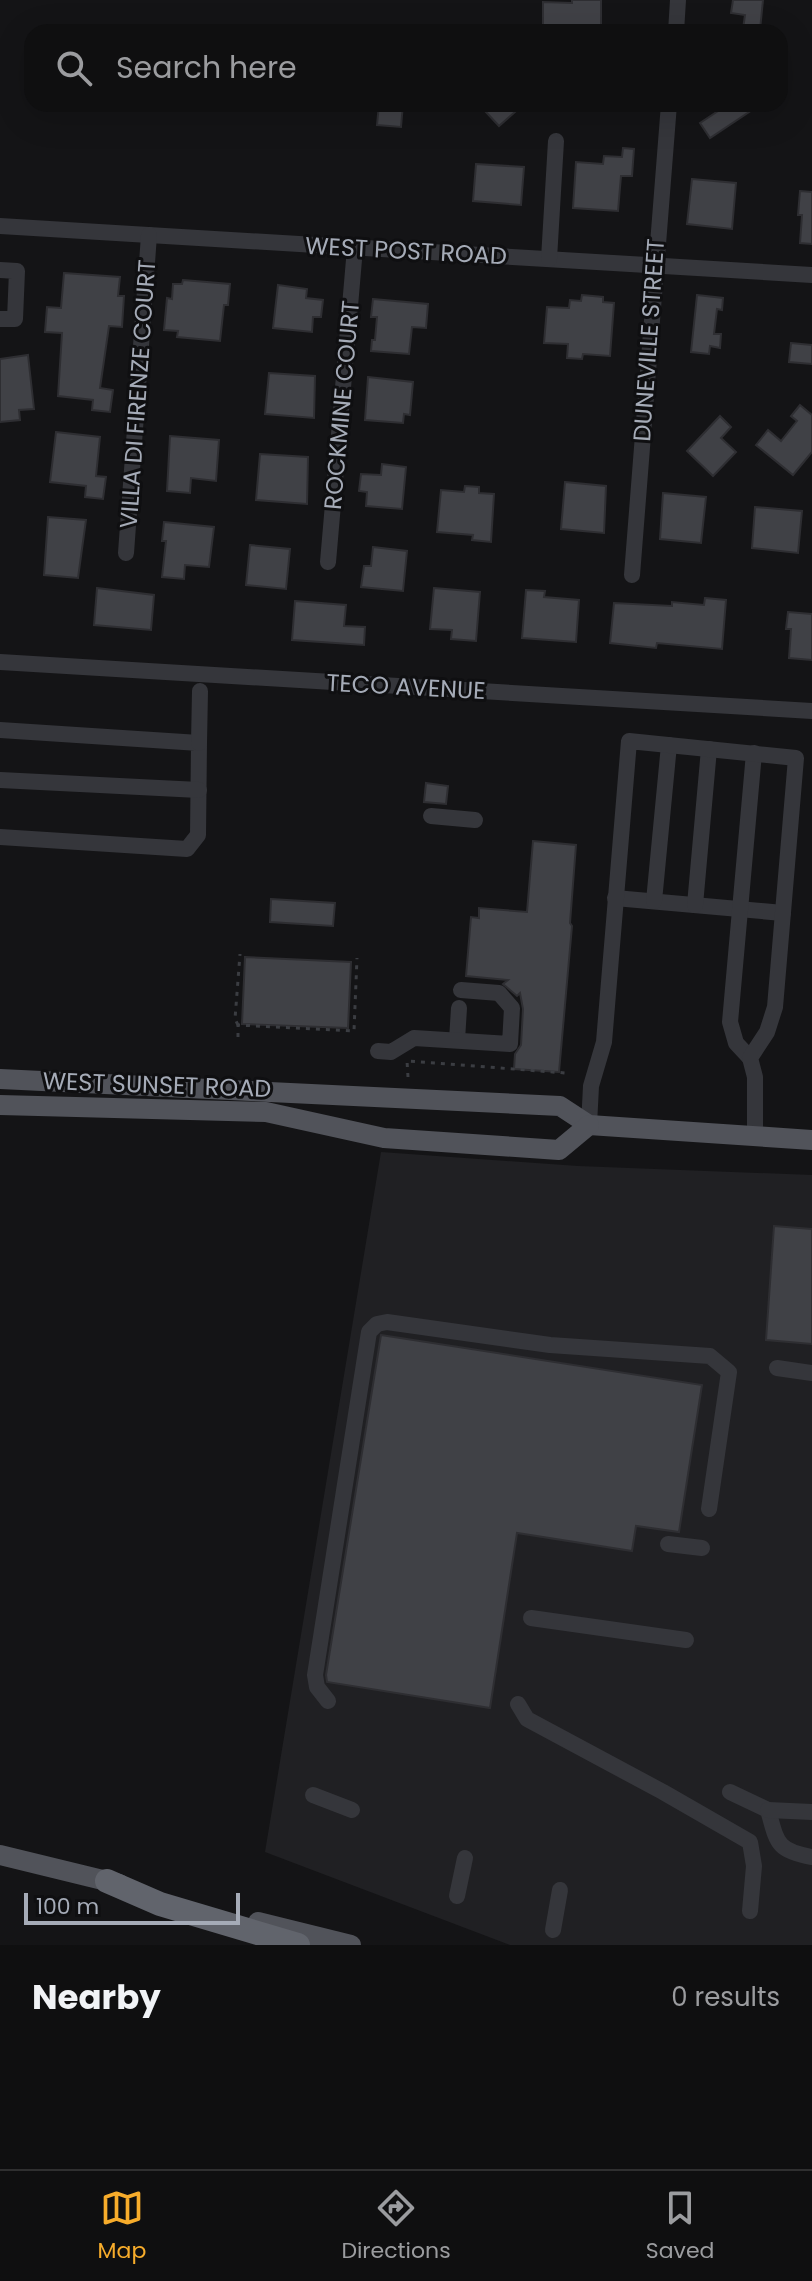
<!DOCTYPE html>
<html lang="en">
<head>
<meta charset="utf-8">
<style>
	:root { --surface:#0f0f10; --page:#1d1d1e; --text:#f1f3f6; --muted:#9b9c9f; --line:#2f2f30; --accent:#f7ac2b }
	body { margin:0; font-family:Poppins,sans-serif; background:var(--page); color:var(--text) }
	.scale { position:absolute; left:24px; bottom:20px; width:216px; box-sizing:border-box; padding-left:8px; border:4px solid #a5abb7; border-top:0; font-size:22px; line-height:28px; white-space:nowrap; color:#a5abb7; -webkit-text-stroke:6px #0f0f11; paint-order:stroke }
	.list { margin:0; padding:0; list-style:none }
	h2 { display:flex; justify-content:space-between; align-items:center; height:104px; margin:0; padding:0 32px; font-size:34px }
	h2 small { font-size:26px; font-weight:400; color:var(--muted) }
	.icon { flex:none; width:44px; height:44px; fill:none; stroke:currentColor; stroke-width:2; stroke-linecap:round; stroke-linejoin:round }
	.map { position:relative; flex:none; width:812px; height:1945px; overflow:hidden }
	.search { position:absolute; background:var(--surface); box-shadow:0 8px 32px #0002; left:24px; right:24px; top:24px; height:88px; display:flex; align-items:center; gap:20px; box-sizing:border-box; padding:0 28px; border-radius:24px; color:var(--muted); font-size:30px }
	.sheet { height:224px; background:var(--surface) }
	nav { display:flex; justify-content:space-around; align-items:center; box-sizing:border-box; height:112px; border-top:2px solid var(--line); background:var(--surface); font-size:22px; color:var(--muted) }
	nav a { display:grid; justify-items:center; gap:4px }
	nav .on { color:var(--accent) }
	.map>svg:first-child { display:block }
	.built { fill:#202023 }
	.building { fill:#404146; stroke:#2e2e32; stroke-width:2 }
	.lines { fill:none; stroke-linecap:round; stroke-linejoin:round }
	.path { stroke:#3b3d42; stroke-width:3; stroke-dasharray:4 6; stroke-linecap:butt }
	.minor { stroke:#35363b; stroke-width:16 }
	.major { stroke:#51535a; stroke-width:20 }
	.highway { stroke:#61646c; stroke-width:24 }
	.labels { text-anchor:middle; stroke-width:6; stroke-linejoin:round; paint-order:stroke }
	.street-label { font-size:24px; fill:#a5abb7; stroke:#0f0f11 }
</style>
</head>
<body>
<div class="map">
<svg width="812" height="1945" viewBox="0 0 812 1945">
	<rect width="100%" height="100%" fill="#141416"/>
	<polygon class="built" points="381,1152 578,1166 812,1175 812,1945 510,1945 265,1852"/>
	<g class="building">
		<polygon points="572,0 601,0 601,32 543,32 543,2 572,3"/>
		<polygon points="733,0 763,0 760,30 743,29 745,15 731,13"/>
		<polygon points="379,104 403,104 401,127 377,125"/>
		<polygon points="493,104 524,104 499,126 485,111"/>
		<polygon points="713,104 761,104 710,138 700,123 718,111"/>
		<polygon points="623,148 634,149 632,176 621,176 618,211 573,208 576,162 603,164 604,156 622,157"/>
		<polygon points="476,164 524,167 521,205 473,201"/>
		<polygon points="692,179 736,183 732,229 687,224"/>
		<polygon points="800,191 812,192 812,244 800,243 802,215 798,215"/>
		<polygon points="64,273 120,277 118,296 124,296 122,327 109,326 100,388 113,390 110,412 92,410 93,400 58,396 62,333 45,332 47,307 61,308"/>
		<polygon points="183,280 230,284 228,305 224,305 220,341 177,337 178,331 164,330 167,298 172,299 173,284 182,284"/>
		<polygon points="278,285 307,289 306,298 323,300 321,317 313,317 312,332 273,328"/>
		<polygon points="582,295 603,297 603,302 614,303 610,356 583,354 582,359 567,358 568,344 544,343 547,307 569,308 570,300 581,301"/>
		<polygon points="697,295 723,298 722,310 717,309 714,334 721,334 720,348 710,346 709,354 691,352"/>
		<polygon points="373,299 428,304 426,328 412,327 409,354 371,351 372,340 375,340 377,317 371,317"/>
		<polygon points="791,343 812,345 812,364 789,362"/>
		<polygon points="28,355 34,409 19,410 20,420 0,422 0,359"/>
		<polygon points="269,373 315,376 314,418 265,414"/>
		<polygon points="368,377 413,382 410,415 404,414 403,423 365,420"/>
		<polygon points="800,405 812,415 812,452 793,475 756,445 768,430 781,441 797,421 791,416"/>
		<polygon points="720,416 731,427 721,438 736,452 713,476 687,451"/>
		<polygon points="56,432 100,437 96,476 106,477 103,499 85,497 86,486 50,482"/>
		<polygon points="170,436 219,440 216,481 191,478 190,493 167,491"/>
		<polygon points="260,454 308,457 307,504 256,500"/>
		<polygon points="382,464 406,467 402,509 366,506 367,492 359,491 361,474 381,475"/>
		<polygon points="565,482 606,486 604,533 561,529"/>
		<polygon points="465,486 479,487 479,493 494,494 491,542 472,540 473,535 437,532 441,490 464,492"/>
		<polygon points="663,493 706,497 701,543 660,539"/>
		<polygon points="755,507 802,511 798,553 752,548"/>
		<polygon points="48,517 86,520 78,578 44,575"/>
		<polygon points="164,522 214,527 209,567 185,565 184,579 162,577 166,541 162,541"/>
		<polygon points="250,545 290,549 286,589 246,585"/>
		<polygon points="373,547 407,551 403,591 361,587 364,566 371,566"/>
		<polygon points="97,588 154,595 151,630 94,625"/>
		<polygon points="434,588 480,592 476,641 451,639 452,630 430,629"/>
		<polygon points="526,590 545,591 544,597 579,600 576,642 522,638"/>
		<polygon points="705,598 726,600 722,649 657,643 656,648 610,643 614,603 672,606 672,602 704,605"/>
		<polygon points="295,601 346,605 344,626 365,627 364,645 292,640"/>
		<polygon points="788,612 812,614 812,660 789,658 791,629 786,629"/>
		<polygon points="426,783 448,786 446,804 424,802"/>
		<polygon points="533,841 576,845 570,923 572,926 559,1072 514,1069 515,1054 521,1045 523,1009 520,993 517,996 503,984 508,980 466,976 471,917 479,918 479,908 527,912"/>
		<polygon points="271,899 335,903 333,926 270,922"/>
		<polygon points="245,957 351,962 348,1028 242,1024"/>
		<polygon points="774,1226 812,1229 812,1344 766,1340"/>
		<polygon points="381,1335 702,1385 679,1532 636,1526 632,1551 517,1533 490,1708 327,1682 326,1675"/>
	</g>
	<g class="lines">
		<g class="path">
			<polyline points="238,1025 235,1019 240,954"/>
			<polyline points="238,1037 238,1025 354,1031 357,958"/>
			<polyline points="408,1077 407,1061 566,1073"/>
		</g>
		<g class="minor">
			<polyline points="676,32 678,0"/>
			<polyline points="0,226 812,275"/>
			<polyline points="549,259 556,141"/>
			<polyline points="0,270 17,271 15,319 0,319"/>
			<polyline points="126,553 149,235"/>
			<polyline points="328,562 355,248"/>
			<polyline points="632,575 669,104"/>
			<polyline points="0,662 812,711"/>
			<polyline points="0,730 199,743 198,835 187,849 0,837"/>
			<polyline points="199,743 200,691"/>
			<polyline points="0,780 199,790"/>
			<polyline points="431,816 475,820"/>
			<polyline points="615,898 783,913"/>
			<polyline points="654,901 669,745"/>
			<polyline points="695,905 709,749"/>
			<polyline points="457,1040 459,1008"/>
			<polyline points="378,1051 391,1052 414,1038 510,1044 512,1008 499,993 461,990"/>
			<polyline points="750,1058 736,1043 730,1022 754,753"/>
			<polyline points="589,1125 591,1086 604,1042 629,741 796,758 775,1007 767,1032 750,1058 755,1077 755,1137"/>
			<polyline points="777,1368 812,1373"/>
			<polyline points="668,1544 702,1548"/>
			<polyline points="531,1618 686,1640"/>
			<polyline points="328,1701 317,1687 315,1675 369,1332 377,1324 387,1322 550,1345 710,1356 729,1372 709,1509"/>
			<polyline points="518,1704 527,1719 663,1792 750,1842 754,1866 750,1911"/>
			<path d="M730,1792L768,1810C777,1842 776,1851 812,1857"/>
			<polyline points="313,1795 352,1810"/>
			<polyline points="768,1810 812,1812"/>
			<polyline points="457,1896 465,1858"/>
			<polyline points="553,1930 560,1890"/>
		</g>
		<g class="major">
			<polyline points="0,1079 560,1106 589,1125 812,1140"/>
			<polyline points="0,1105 266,1112 384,1138 559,1150 589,1125"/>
			<polyline points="0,1855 119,1884"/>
			<polyline points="258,1922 351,1945"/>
		</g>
		<polyline class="highway" points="107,1881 160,1904 298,1945"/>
	</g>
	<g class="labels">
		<g class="street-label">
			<text transform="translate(406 251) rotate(3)" y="8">WEST POST ROAD</text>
			<text transform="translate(649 340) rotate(-86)" y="8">DUNEVILLE STREET</text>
			<text transform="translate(138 394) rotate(-86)" y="8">VILLA DI FIRENZE COURT</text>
			<text transform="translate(342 405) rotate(-85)" y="8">ROCKMINE COURT</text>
			<text transform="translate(406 687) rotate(3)" y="8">TECO AVENUE</text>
			<text transform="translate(157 1085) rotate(2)" y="8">WEST SUNSET ROAD</text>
		</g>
	</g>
</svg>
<div class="scale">100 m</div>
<div class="search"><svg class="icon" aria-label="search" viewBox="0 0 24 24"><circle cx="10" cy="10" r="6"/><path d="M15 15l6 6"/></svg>Search here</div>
</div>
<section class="sheet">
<h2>Nearby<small>0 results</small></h2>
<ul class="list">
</ul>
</section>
<nav>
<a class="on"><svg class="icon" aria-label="map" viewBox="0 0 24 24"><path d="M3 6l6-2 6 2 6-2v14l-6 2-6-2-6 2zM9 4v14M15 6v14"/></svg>Map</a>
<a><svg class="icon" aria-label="directions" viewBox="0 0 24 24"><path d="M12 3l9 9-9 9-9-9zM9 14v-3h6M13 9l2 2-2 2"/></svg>Directions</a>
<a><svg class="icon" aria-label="saved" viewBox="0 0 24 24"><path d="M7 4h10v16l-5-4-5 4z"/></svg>Saved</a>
</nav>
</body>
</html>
